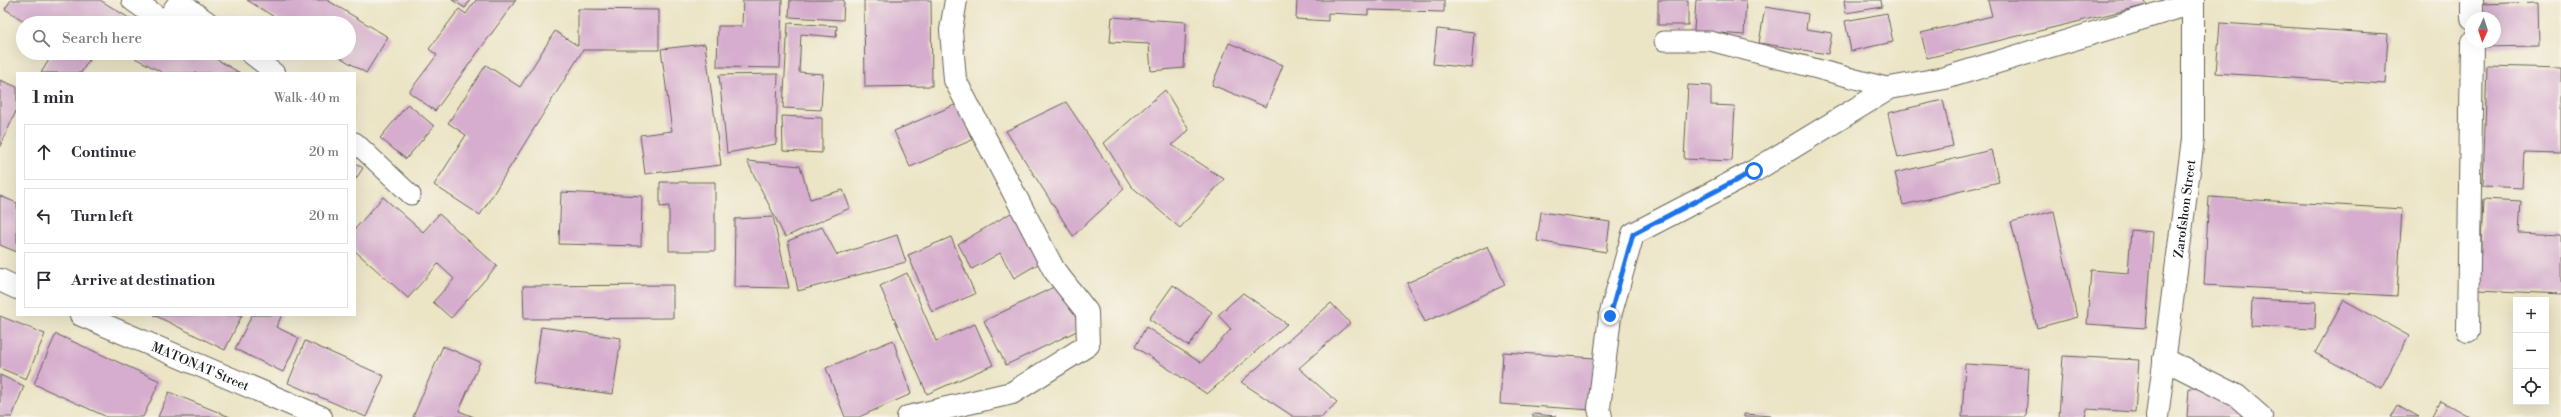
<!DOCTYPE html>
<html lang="en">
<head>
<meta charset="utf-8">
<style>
	:root { --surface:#fff; --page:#f7f7f7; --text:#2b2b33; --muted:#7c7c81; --line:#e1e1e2 }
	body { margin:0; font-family:"Libre Bodoni",serif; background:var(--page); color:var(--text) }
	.controls { position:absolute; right:12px; bottom:12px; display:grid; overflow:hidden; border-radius:0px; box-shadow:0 4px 16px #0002 }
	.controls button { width:36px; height:36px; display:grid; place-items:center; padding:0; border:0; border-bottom:1px solid var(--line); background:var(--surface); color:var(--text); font:20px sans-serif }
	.compass { position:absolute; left:2465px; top:12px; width:36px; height:36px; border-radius:50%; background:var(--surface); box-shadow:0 4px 16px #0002; rotate:183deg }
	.stop { position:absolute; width:12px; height:12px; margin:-9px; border:3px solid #1a73e8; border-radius:50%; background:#fff }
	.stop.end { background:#1a73e8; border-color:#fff; box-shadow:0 1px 4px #0008 }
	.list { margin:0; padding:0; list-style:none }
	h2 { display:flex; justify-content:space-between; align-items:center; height:52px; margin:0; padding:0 16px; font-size:17px }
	h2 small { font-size:13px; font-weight:400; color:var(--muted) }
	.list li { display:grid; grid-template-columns:26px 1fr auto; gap:12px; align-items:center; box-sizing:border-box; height:56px; margin:0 8px 8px; padding:0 8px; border:1px solid var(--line); border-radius:0px }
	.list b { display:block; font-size:15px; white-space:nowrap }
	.list em { font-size:13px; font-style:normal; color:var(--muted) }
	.icon { flex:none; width:22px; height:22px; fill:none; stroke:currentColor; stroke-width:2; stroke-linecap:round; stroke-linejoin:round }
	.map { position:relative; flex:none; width:2561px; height:417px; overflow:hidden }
	.search { position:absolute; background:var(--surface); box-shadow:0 4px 16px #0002; left:16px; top:16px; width:340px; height:44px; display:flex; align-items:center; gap:10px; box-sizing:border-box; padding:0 14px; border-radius:22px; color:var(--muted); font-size:15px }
	.panel { position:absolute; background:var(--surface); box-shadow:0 4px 16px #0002; left:16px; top:72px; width:340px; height:244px; border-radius:0px }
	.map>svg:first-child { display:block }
	.building { fill:#d6adce }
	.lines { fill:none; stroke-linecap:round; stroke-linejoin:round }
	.service-casing { stroke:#646257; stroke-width:21 }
	.minor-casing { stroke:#646257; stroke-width:24 }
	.service { stroke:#fff; stroke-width:19 }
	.minor { stroke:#fff; stroke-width:22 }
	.route { stroke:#1a73e8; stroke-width:5 }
	.labels { text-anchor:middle; stroke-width:3; stroke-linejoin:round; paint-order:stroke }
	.street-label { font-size:13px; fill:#1c1c1c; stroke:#f7f3e8 }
</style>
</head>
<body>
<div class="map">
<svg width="2561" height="417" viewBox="0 0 2561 417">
	<rect width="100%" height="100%" fill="#f7f3e8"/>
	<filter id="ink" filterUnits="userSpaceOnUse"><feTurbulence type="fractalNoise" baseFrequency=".025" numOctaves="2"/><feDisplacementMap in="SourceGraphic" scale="8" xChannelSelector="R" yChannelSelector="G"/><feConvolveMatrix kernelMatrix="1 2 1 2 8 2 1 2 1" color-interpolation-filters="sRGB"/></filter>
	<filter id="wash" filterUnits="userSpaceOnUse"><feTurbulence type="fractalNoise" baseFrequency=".012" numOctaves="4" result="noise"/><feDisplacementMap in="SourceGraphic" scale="16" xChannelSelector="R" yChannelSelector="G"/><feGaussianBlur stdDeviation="0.9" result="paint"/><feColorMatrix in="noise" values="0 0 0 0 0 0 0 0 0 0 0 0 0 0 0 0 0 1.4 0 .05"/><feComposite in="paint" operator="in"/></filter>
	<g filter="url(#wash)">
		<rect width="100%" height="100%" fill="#ebe4c5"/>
		<g id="blocks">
			<g class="building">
				<polygon points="11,0 100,0 137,23 27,23 5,9"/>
				<polygon points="247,0 327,0 388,37 366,73 333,53 349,53 349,23 284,23"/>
				<polygon points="452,0 470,0 465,8"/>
				<polygon points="476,0 516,0 435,111 409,92 437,55 429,49 459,9 466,14"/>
				<polygon points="743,0 782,0 780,68 717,67 718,26 742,26"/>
				<polygon points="790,0 844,0 843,20 789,17"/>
				<polygon points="864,0 931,0 932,86 865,87"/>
				<polygon points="1297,0 1444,0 1444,12 1368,10 1368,15 1328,13 1328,21 1296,19"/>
				<rect x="1658" y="0" width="30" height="25"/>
				<polygon points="1696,0 1746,0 1744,35 1694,31"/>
				<polygon points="1844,0 1881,0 1882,7 1846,13"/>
				<polygon points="1988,0 2145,0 2147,5 1927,58 1921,33 1992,16"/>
				<polygon points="2538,2 2539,46 2484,47 2484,42 2495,42 2495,18 2483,18 2483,4"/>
				<polygon points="1765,7 1808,14 1806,29 1832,33 1828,54 1759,43"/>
				<polygon points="578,9 659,10 659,50 583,50 480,215 434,185 466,135 448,123 486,65 520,87 555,31 578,46"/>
				<polygon points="1887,13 1893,42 1851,51 1845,21"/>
				<polygon points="1112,17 1186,22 1184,68 1151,71 1149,44 1110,42"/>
				<polygon points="788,23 837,26 836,37 801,34 799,72 823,74 821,110 783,108"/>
				<polygon points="2220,23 2388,34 2385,84 2216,73"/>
				<polygon points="1437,29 1474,33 1471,68 1433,64"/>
				<polygon points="1229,43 1283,65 1266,107 1212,85"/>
				<polygon points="705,44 721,165 645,174 640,135 672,131 661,49"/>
				<polygon points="53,53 93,53 81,73 41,73"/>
				<polygon points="138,53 206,53 240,73 163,73 135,58"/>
				<polygon points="2487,66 2561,68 2561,154 2524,153 2522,188 2483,186"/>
				<polygon points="778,74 776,144 727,153 719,75"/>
				<polygon points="0,80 17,87 17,109 0,147"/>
				<polygon points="1688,85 1711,86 1711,105 1735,106 1732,161 1684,159"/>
				<polygon points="1165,90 1189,130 1172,145 1224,179 1180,228 1131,186 1104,143"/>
				<polygon points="1943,100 1953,146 1898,158 1888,113"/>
				<polygon points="1066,102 1124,189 1073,236 1006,131"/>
				<polygon points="408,104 434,126 406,159 380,138"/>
				<polygon points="957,104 972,140 910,167 894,131"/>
				<polygon points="782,116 822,118 822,153 783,151"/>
				<polygon points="1991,150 1999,182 1903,205 1895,173"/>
				<polygon points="747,161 800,166 810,199 843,190 850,208 785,237"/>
				<polygon points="355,163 363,168 355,180"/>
				<polygon points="660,182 715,182 715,251 669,251 669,206 660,207"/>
				<polygon points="561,192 642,196 641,246 559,244"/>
				<polygon points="0,196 17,203 17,252 0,245"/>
				<polygon points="383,197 423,232 439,214 497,266 451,318 433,302 454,279 438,264 408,298 355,251 355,229"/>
				<polygon points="2209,197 2402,209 2397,296 2204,285"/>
				<polygon points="2483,199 2521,201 2519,233 2561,235 2561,294 2479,290"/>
				<polygon points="1016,210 1045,260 1014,278 1000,253 972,269 958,244"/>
				<polygon points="2054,211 2077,317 2037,328 2011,222"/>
				<polygon points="1541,212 1610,222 1606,252 1537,241"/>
				<polygon points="773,217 789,288 734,287 735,219"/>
				<polygon points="822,227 837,255 897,235 906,262 798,291 788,241"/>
				<polygon points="2131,230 2153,232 2146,328 2087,324 2091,270 2128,273"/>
				<polygon points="951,237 975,294 932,312 908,255"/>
				<polygon points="1488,246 1505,285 1425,322 1407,283"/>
				<polygon points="907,273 936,341 975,324 993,365 927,394 880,286"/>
				<polygon points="1060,284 1081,329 1006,365 984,321"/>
				<polygon points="673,285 673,318 524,319 523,286"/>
				<polygon points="1173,285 1212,312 1189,346 1149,319"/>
				<polygon points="1243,293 1287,324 1207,394 1135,347 1146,327 1201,363 1231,329 1218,315"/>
				<polygon points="2252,299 2316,302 2315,329 2251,326"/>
				<polygon points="2344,300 2409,336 2381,388 2315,353"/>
				<polygon points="1331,303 1350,323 1299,368 1337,402 1322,417 1294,417 1241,382"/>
				<polygon points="154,315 242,315 225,350"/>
				<polygon points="252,315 282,315 276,327 299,338 283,372 235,349"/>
				<polygon points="0,316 45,334 26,379 0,368"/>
				<polygon points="541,327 621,338 613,394 533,384"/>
				<polygon points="56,334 160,381 143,417 107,417 34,384"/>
				<polygon points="893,340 911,394 859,417 845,417 826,368"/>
				<polygon points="305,341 384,376 366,417 288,383"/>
				<polygon points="443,346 480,362 459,411 474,417 413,417"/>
				<polygon points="1503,352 1595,358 1592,410 1500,404"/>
				<polygon points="2063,356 2139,360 2135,412 2087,409 2085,417 2059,417"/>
				<polygon points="1965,364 2029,368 2026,417 1962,417"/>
				<polygon points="0,375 24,386 12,417 0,417"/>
				<polygon points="2189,388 2243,391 2241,417 2187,417"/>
				<polygon points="169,392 230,417 158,417"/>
				<polygon points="2441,401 2470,417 2432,417"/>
				<polygon points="2398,405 2419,417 2391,417"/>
				<polygon points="1533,414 1556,416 1556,417 1533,417"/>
				<polygon points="1744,414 1771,416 1771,417 1744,417"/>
			</g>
		</g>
	</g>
	<g filter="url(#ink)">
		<use href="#blocks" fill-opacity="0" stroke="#646257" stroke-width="1"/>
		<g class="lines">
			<g class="service-casing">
				<g id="service">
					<polyline points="180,1 210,23"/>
					<polyline points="1664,41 1710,41 1890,88"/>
					<polyline points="249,53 275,73"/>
					<polyline points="355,142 411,195"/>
				</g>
			</g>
			<g class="minor-casing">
				<g id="minor">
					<polyline points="133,0 165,23 181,0"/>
					<polyline points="2472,18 2472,0"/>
					<polyline points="0,280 17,288"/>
					<path id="s1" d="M81,315L321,417"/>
					<polyline points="2468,331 2472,42"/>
					<polyline points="2164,359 2237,396 2261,417"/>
					<polyline points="908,417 1012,393 1088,345 1087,312 1054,270 955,80 951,30 956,0"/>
					<polyline points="1601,417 1599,408 1610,316 1633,234 1754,171 1890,88 1945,78 2193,3"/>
					<path id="s2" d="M2157,417L2193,139V0"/>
				</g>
			</g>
			<use href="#service" class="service"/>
			<use href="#minor" class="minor"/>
		</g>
	</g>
	<g class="lines" filter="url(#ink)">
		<polyline class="route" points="1610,316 1633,234 1754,171"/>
	</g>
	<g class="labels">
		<g class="street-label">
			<text dy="5" stroke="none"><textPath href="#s2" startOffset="210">Zarofshon Street</textPath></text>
			<text dy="5" stroke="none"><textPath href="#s1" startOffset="130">MATONAT Street</textPath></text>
		</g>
	</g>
</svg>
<div class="controls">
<button>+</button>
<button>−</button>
<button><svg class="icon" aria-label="locate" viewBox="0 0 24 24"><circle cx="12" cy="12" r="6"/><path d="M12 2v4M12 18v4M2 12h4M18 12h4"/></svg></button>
</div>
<svg class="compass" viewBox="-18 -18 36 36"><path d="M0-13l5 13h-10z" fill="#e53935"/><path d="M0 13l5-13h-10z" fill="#7c7c81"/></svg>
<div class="stop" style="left:1754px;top:171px"></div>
<div class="stop end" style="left:1610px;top:316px"></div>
<div class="search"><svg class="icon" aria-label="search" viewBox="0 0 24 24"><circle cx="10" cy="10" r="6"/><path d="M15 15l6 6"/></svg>Search here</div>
<section class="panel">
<h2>1 min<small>Walk · 40 m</small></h2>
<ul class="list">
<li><svg class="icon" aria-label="ahead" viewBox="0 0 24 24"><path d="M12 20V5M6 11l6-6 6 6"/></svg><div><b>Continue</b></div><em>20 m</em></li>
<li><svg class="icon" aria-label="left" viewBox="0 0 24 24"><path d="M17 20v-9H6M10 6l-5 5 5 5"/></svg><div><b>Turn left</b></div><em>20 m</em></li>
<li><svg class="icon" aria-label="arrive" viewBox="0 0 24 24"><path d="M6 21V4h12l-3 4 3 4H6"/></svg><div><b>Arrive at destination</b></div></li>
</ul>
</section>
</div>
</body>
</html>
